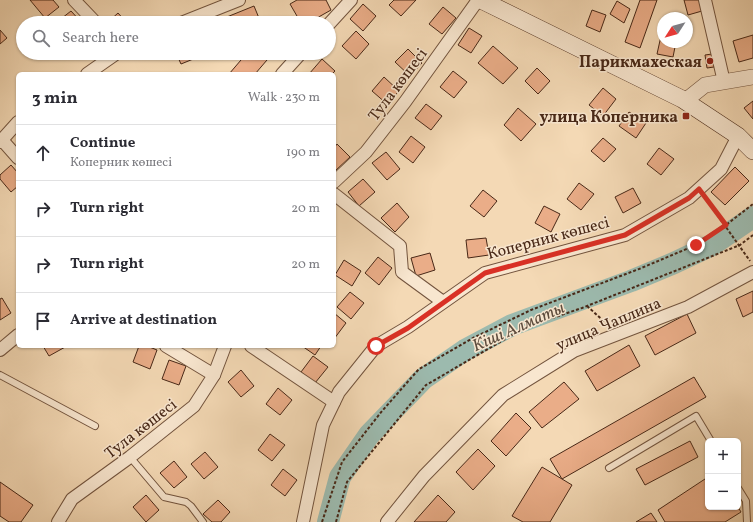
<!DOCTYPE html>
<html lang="en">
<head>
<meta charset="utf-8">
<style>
	:root { --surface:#fff; --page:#f2f2f3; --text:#2b2b33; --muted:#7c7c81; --line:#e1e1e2 }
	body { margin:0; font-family:Vollkorn,serif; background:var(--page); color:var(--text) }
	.controls { position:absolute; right:12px; bottom:12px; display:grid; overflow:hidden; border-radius:6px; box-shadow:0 1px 3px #0004 }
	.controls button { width:36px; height:36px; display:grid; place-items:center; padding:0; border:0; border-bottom:1px solid var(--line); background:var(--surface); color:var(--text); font:20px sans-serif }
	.compass { position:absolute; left:657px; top:12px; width:36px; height:36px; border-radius:50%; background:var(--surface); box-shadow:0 1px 3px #0004; rotate:234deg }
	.stop { position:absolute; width:12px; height:12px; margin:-9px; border:3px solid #d93025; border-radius:50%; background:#fff }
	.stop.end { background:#d93025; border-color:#fff; box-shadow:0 1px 4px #0008 }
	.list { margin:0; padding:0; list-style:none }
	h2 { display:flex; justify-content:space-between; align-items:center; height:52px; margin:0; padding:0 16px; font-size:17px }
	h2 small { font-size:13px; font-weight:400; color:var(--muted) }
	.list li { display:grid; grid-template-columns:26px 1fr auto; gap:12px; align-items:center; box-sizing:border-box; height:56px; padding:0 16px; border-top:1px solid var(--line) }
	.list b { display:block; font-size:15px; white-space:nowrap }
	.list p { margin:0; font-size:13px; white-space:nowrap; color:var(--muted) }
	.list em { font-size:13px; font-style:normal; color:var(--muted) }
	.icon { flex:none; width:22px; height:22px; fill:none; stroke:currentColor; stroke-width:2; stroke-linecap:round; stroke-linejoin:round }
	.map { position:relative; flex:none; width:753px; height:522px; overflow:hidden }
	.search { position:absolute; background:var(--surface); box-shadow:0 1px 3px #0004; left:16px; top:16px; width:320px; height:44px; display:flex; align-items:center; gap:10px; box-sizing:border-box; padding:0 14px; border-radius:22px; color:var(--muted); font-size:15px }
	.panel { position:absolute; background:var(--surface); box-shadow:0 1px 3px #0004; left:16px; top:72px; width:320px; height:276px; border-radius:6px }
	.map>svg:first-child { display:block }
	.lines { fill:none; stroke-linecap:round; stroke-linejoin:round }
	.river { stroke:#9cbaae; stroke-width:22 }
	.building { fill:#eaad88; stroke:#482817 }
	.service-casing { stroke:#73543e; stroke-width:8 }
	.minor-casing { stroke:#73543e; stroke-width:14 }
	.tertiary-casing { stroke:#73543e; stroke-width:16 }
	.secondary-casing { stroke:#482817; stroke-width:18 }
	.path { stroke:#482817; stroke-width:2; stroke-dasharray:3 2; stroke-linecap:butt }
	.service { stroke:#f8e6cf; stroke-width:6 }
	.minor { stroke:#f8e6cf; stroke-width:12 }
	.tertiary { stroke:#f8e6cf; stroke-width:15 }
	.secondary { stroke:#f8e6cf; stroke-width:17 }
	.route { stroke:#d93025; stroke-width:5 }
	.poi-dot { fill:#8f2418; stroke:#f8e6cf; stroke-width:1.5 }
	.labels { text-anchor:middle; stroke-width:3; stroke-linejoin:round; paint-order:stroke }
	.poi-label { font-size:16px; font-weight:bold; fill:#482817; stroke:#f8e6cf; text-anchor:end }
	.street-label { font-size:16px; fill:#482817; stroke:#f8e6cf }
	.water-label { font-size:17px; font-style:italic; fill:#5d4c3d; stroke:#f8e6cf }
</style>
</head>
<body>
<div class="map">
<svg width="753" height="522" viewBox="0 0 753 522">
	<rect width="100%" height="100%" fill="#f4d9b5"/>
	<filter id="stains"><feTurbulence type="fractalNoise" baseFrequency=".005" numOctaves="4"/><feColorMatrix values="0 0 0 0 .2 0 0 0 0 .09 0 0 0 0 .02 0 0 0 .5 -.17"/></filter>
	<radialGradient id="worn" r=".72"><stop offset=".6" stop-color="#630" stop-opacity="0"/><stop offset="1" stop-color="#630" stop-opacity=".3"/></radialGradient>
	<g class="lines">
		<polyline class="river" points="328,522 340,477 369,435 423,379 465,350 512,325 631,281 674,263 712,245 753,217"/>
	</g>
	<g class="building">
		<polygon points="30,0 53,0 59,7 45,18"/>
		<polygon points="297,0 326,0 331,10 308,23 301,23 290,4"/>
		<polygon points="394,0 416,0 401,16 389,5"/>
		<polygon points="640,0 657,0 640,48 625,42"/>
		<polygon points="684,0 699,0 702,11 688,15"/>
		<polygon points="617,1 630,9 624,23 610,14"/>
		<polygon points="363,4 376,16 363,31 350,19"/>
		<polygon points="254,6 261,23 212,23"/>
		<polygon points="443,7 456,18 442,34 429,24"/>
		<polygon points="592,10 606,15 600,32 586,26"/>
		<polygon points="71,11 82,23 58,23 57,22"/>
		<polygon points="118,13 127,23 107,23"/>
		<polygon points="469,28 482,36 471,53 458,45"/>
		<polygon points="0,30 7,38 0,44"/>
		<polygon points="356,31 369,44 356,59 342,46"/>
		<polygon points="753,35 753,58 739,62 733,41"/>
		<polygon points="661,36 663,36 663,42 676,42 673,57 657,54"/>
		<polygon points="493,46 518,68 503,84 478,63"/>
		<polygon points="408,49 422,63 410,76 395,62"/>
		<polygon points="176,53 208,53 181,64"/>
		<polygon points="247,53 273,53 255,74 229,74"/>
		<polygon points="712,54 714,67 707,68 705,55"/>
		<polygon points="322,59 335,71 332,74 309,74"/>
		<polygon points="537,68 550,81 538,94 525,81"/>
		<polygon points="453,71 467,82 454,98 440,87"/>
		<polygon points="384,77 399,91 387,104 372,91"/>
		<polygon points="603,88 616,99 603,116 589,105"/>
		<polygon points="753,101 753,119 744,108"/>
		<polygon points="426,104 442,116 431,130 415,118"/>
		<polygon points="518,108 536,124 521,141 504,125"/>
		<polygon points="629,112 646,123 636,138 619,126"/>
		<polygon points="411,136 425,147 413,163 399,152"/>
		<polygon points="603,138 616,149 604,162 591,151"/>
		<polygon points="337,144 350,157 335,171 334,148"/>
		<polygon points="659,148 674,159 661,175 647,164"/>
		<polygon points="386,152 400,169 387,180 372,163"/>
		<polygon points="11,165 18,173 18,186 11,192 0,179 0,175"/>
		<polygon points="735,167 749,181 725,205 711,192"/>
		<polygon points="363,179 375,192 359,206 348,192"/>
		<polygon points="579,183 594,194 581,210 567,199"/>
		<polygon points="633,188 641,203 623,213 615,197"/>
		<polygon points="483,190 497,201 484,217 470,206"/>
		<polygon points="397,203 409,217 395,232 381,218"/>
		<polygon points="544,206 560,214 551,232 535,223"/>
		<polygon points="486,238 489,255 468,258 466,240"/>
		<polygon points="430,253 435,270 416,276 411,258"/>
		<polygon points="378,257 392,268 379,285 365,273"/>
		<polygon points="344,260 361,271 352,286 335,275"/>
		<polygon points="753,291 753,312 743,317 736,299"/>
		<polygon points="350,292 364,303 351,319 337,307"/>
		<polygon points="2,298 11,313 0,320 0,299"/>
		<polygon points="334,313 346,323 334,339"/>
		<polygon points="687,314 696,333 655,355 645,336"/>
		<polygon points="629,345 640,366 597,391 585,371"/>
		<polygon points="43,346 67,346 49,356"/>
		<polygon points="139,346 147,346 157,350 150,369 133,362"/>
		<polygon points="302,346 321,346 315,355"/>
		<polygon points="313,356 328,367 315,383 301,372"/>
		<polygon points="169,360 186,366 179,385 162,379"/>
		<polygon points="241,370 254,386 241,397 228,382"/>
		<polygon points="694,377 706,397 562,479 550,459"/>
		<polygon points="564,382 579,399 542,428 529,412"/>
		<polygon points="278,388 292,400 280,415 266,404"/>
		<polygon points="516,413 531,428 506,456 491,441"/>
		<polygon points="270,434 285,445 272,461 258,450"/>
		<polygon points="690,441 698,457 645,485 636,469"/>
		<polygon points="478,449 495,466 473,490 456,472"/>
		<polygon points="205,452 218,467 204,479 191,464"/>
		<polygon points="174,461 187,477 174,488 160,473"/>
		<polygon points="542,467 572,485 550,522 523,522 512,516"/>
		<polygon points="283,469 297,480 285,496 271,485"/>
		<polygon points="708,477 708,507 738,507 741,512 725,522 665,522 658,510"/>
		<polygon points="0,482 33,505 21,522 9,522 0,516"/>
		<polygon points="146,495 159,510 146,522 133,507"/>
		<polygon points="438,495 455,512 446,522 414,522"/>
		<polygon points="218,500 230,512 221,522 212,522 203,514"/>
		<polygon points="651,513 657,522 636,522"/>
	</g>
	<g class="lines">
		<g class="service-casing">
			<g id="service">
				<polyline points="0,375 95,426"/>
				<polyline points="130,457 164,497 186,502 191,506 203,522"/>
				<polyline points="609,468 696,416 711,441"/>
				<polyline points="738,488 746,501 747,522"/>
			</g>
		</g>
		<g class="minor-casing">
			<g id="minor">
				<polyline points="74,0 96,23"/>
				<polyline points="705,0 724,82"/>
				<polyline points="181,23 239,0"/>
				<polyline points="329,24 351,0"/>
				<polyline points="87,74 117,53"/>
				<polyline points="282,74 301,53"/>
				<polyline points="2,140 18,158"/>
				<polyline points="0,142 18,122"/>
				<polyline points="334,182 366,152 405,102 478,0"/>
				<polyline points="334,194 400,246 402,272 443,302"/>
				<polyline points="166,346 214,375"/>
				<polyline points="251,346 334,402"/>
				<polyline points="0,350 18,335"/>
				<polyline points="58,522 72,499 130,457 194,406 214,375 225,346"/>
				<polyline points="303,522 323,425 339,392 376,346 408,327 485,273 625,235 689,198 721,169 738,136"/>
				<polyline points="387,522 424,476 503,395 574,351 688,307 753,272"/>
			</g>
		</g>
		<g class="tertiary-casing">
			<polyline id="tertiary" points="685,101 705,85 753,77"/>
		</g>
		<g class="secondary-casing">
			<polyline id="secondary" points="481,0 682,99 738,136 753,151"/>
		</g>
		<g class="path">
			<polyline points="706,199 750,261"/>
			<polyline points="587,306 609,326"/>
			<polyline points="322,522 342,462 382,411 419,369 473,338 531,310 639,269 696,245 726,225 753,204"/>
			<polyline points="336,522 347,482 426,385 526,327 582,308 740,245 753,235"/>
		</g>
		<use href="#service" class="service"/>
		<use href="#minor" class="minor"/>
		<use href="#tertiary" class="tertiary"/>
		<use href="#secondary" class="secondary"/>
	</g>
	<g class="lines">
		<polyline class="route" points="376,346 408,328 485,273 625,235 689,198 699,189 726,225 696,245"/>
	</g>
	<g class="poi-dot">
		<circle cx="710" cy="61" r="4"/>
		<rect x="682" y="112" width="8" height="8" rx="2"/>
	</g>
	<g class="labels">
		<g class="poi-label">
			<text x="702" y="67">Парикмахеская</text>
			<text x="678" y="122">улица Коперника</text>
		</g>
		<g class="street-label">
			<text transform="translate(397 84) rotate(-53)" y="6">Тула көшесі</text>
			<text transform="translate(548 237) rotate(-15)" y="6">Коперник көшесі</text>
			<text transform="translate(608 323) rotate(-23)" y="6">улица Чаплина</text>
			<text transform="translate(140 428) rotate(-38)" y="6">Тула көшесі</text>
		</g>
		<g class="water-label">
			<text transform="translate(518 326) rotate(-24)" y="6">Кіші Алматы</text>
		</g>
	</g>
	<rect width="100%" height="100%" filter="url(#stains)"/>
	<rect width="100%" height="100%" fill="url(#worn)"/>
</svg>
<div class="controls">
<button>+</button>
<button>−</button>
</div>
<svg class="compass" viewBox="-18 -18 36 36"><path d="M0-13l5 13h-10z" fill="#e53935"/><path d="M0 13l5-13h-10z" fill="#7c7c81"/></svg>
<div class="stop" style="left:376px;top:346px"></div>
<div class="stop end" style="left:696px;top:245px"></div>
<div class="search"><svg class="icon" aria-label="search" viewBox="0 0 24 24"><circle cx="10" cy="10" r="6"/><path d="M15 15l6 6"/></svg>Search here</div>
<section class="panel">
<h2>3 min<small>Walk · 230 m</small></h2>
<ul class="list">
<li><svg class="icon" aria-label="ahead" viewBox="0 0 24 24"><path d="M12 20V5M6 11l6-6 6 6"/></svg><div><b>Continue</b><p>Коперник көшесі</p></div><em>190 m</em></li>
<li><svg class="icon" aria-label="right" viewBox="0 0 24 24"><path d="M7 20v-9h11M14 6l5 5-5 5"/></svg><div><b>Turn right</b></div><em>20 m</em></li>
<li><svg class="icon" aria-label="right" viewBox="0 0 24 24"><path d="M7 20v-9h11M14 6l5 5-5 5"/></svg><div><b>Turn right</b></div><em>20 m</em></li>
<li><svg class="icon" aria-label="arrive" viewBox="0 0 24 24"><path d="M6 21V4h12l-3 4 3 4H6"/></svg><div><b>Arrive at destination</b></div></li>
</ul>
</section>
</div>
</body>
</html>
